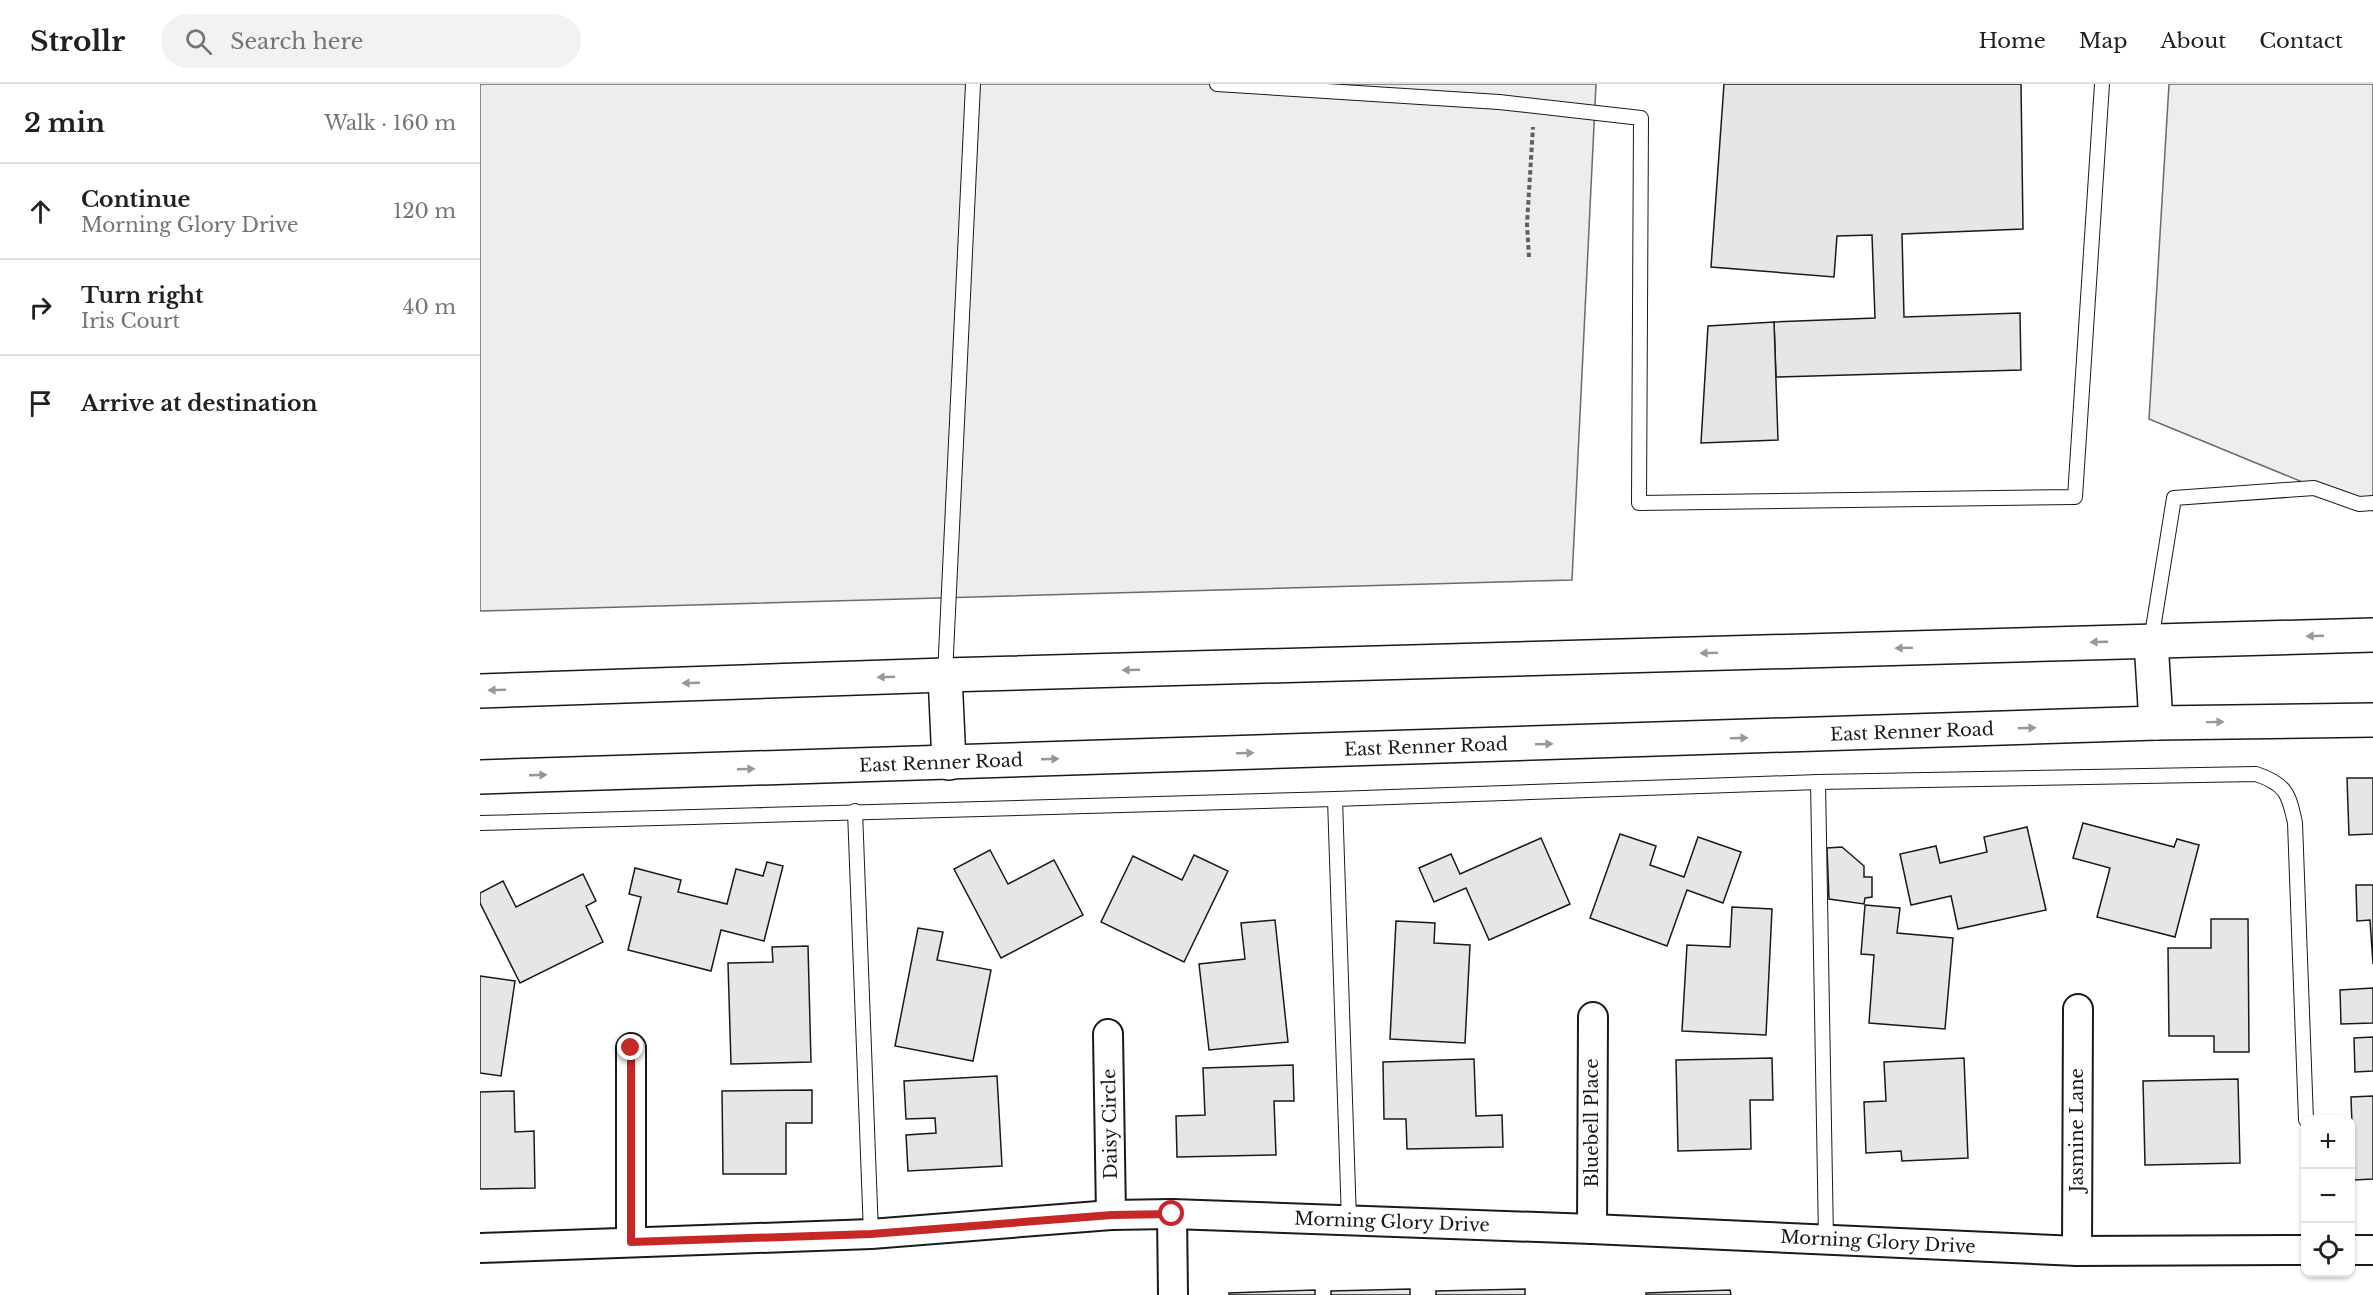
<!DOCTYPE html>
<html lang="en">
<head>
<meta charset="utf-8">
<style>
	:root { --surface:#fff; --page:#f2f2f2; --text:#202124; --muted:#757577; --line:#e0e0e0 }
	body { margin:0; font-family:"Libre Baskerville",serif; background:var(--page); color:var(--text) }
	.controls { position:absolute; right:18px; bottom:18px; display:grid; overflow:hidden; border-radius:12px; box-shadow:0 2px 4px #0004 }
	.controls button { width:54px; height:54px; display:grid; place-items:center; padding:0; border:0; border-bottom:2px solid var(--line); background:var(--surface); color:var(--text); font:30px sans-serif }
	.stop { position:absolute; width:18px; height:18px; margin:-14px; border:4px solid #c62828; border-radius:50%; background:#fff }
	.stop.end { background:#c62828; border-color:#fff; box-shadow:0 2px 6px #0008 }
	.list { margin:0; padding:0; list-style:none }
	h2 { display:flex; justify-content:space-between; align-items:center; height:78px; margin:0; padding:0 24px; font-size:26px }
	h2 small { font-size:20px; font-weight:400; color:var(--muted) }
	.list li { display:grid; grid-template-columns:39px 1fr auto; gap:18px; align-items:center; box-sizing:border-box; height:96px; padding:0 24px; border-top:2px solid var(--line) }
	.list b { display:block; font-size:22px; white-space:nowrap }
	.list p { margin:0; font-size:20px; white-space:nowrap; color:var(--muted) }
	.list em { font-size:20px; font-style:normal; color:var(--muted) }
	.icon { flex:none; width:33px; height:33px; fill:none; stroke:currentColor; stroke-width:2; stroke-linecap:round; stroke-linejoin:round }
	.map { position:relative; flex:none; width:1893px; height:1211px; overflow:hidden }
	header { display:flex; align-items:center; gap:36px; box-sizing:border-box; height:84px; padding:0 30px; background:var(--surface); border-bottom:2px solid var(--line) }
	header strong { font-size:28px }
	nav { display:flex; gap:33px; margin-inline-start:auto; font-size:21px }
	.search { width:420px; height:54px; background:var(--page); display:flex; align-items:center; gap:15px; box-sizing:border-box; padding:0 21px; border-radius:33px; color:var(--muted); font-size:22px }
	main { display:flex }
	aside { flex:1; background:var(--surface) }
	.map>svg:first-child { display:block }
	.built { fill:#ededed; stroke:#6a6a6a; stroke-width:1.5 }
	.building { fill:#e6e6e6; stroke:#1a1a1a; stroke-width:1.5 }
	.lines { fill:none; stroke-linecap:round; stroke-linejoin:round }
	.lane-casing { stroke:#1a1a1a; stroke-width:16 }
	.street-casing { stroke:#1a1a1a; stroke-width:32 }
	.secondary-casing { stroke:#1a1a1a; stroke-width:36 }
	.path { stroke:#5f5f5f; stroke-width:4; stroke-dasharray:4.5 3; stroke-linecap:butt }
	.lane { stroke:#fff; stroke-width:14 }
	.street { stroke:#fff; stroke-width:28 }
	.secondary { stroke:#fff; stroke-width:33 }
	.oneway { fill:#989898 }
	.route { stroke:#c62828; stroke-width:8 }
	.labels { text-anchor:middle; stroke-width:4.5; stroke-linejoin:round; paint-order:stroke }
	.street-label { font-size:18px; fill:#1a1a1a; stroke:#fff }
</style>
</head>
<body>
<header>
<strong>Strollr</strong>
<div class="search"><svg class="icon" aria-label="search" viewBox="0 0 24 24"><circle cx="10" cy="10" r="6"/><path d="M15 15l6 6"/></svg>Search here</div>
<nav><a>Home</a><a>Map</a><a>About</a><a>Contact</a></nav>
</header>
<main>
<aside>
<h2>2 min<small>Walk · 160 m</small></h2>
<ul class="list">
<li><svg class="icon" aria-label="ahead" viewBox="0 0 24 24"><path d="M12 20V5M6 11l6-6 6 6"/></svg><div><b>Continue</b><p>Morning Glory Drive</p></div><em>120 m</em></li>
<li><svg class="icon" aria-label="right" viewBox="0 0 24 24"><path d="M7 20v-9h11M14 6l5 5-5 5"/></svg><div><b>Turn right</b><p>Iris Court</p></div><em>40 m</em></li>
<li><svg class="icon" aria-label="arrive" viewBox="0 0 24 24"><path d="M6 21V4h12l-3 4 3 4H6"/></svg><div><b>Arrive at destination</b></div></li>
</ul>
</aside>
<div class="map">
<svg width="1893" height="1211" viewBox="0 0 1893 1211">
	<rect width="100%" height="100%" fill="#fff"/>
	<g class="built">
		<polygon points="0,0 1116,0 1092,496 0,527"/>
		<polygon points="1689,0 1893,0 1893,427 1669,335"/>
	</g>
	<g class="building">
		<polygon points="1244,0 1541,0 1543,145 1422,150 1424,233 1540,229 1541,286 1296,293 1294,238 1395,234 1392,151 1357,152 1354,193 1231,183"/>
		<polygon points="1294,238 1298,356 1221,359 1228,242"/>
		<polygon points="1867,694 1893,694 1893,750 1869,751"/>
		<polygon points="1603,739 1694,763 1697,755 1719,761 1695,853 1617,833 1630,784 1593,774"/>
		<polygon points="1547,743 1566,826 1478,845 1471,812 1431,821 1420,770 1456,762 1460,779 1507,768 1504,753"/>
		<polygon points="1140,750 1176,762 1170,781 1204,793 1218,753 1261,768 1243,819 1207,806 1187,862 1110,834"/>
		<polygon points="1061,754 1090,820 1009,856 986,804 954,818 939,784 971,770 980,790"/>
		<polygon points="1362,763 1384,782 1384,793 1392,793 1392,813 1385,814 1384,820 1349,815 1347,764"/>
		<polygon points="510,766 528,800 574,776 603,831 521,874 474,785"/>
		<polygon points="714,771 748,787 704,878 621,838 653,772 702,796"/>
		<polygon points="287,778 303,782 284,857 241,846 231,887 148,866 161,813 149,810 155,784 201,796 198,808 247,820 256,785 283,792"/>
		<polygon points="103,790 116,817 106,822 123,858 40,899 0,819 0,809 23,797 36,823"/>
		<polygon points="1876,801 1893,801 1893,880 1890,836 1877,837"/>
		<polygon points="1385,821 1420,824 1417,849 1473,854 1465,945 1389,939 1394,871 1381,870"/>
		<polygon points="1252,823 1292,825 1286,951 1202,947 1207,861 1250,863"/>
		<polygon points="1731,835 1768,835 1769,968 1734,968 1734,952 1689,952 1688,864 1731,864"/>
		<polygon points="795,836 808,958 729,966 719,880 765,875 761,839"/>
		<polygon points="916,837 955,839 954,859 990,861 985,959 910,955"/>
		<polygon points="438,844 463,848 457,876 511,886 493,977 415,962"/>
		<polygon points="328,862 331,978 251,980 248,879 293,878 292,863"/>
		<polygon points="0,892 35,897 21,992 0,989"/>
		<polygon points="1893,904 1893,939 1861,940 1860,906"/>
		<polygon points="1893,953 1893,987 1875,988 1874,954"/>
		<polygon points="1292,974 1293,1016 1270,1016 1271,1065 1198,1067 1196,976"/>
		<polygon points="1484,974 1488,1074 1422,1077 1421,1067 1386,1069 1384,1018 1406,1017 1404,978"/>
		<polygon points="994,975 996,1032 1022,1031 1023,1063 927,1065 926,1035 904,1035 903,978"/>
		<polygon points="813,981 814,1017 794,1017 796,1071 697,1073 696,1032 725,1031 723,984"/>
		<polygon points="517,992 522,1082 428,1087 426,1051 456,1049 455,1034 426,1035 424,997"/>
		<polygon points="1758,995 1760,1079 1665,1081 1663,997"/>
		<polygon points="332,1006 332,1039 306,1039 306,1090 243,1090 242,1007"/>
		<polygon points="34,1007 35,1048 54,1047 55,1104 0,1105 0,1008"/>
		<polygon points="1893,1012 1893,1095 1874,1096 1871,1013"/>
		<polygon points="930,1205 930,1211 851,1211 851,1207"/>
		<polygon points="1045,1205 1045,1211 956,1211 956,1207"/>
		<polygon points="835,1206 835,1211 749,1211 749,1209"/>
		<polygon points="1250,1206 1251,1211 1166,1211 1166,1209"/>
	</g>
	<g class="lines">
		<g class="lane-casing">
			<g id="lane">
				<polyline points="737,0 1019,18 1161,34 1159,419 1595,413 1622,0"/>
				<polyline points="1671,557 1694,414 1834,404 1879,420 1893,419"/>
				<polyline points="465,591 493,0"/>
				<polyline points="1338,698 1346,1155"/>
				<polyline points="855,715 869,1136"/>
				<polyline points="375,727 391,1150"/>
				<path d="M0,739L855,715L1338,698L1776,690C1806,700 1809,710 1815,739L1826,1036"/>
			</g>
		</g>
		<g class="street-casing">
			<g id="street">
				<polyline points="628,950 631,1131"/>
				<polyline points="151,964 151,1158"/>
				<polyline points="692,1130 693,1211"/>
				<polyline points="1112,1145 1113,933"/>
				<polyline points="0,1164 391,1150 631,1131 692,1130 1112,1145 1597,1167 1826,1166"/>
				<polyline points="1870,1166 1893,1166"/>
				<polyline points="1597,1167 1598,925"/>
			</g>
		</g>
		<g class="secondary-casing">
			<g id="secondary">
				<polyline points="1671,557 1676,639"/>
				<polyline points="465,591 469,679"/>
				<polyline points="0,607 465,591 1893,551"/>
				<polyline points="0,693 1676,639 1893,636"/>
			</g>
		</g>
		<polyline class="path" points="1049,173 1047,140 1053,43"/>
		<use href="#lane" class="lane"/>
		<use href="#street" class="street"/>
		<use href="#secondary" class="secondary"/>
	</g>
	<defs><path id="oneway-solid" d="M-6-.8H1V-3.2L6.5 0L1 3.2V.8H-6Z" transform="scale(1.5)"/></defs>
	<g class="oneway">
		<use href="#oneway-solid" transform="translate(1835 552) rotate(178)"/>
		<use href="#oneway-solid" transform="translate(1619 558) rotate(178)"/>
		<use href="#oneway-solid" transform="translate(1424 564) rotate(178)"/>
		<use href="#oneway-solid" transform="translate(1229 569) rotate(178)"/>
		<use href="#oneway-solid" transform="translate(651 586) rotate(178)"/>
		<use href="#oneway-solid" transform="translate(406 593) rotate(178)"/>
		<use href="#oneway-solid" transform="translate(211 599) rotate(178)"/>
		<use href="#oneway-solid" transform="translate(17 606) rotate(178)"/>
		<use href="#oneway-solid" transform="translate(1735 638) rotate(-1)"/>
		<use href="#oneway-solid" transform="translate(1547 644) rotate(-2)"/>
		<use href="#oneway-solid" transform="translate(1259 654) rotate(-2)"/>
		<use href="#oneway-solid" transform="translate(1064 660) rotate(-2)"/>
		<use href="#oneway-solid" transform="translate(765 669) rotate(-2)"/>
		<use href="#oneway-solid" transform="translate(570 675) rotate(-2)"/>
		<use href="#oneway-solid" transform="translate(266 685) rotate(-2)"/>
		<use href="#oneway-solid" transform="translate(58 691) rotate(-2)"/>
	</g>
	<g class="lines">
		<polyline class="route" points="151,964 151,1158 391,1150 632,1131 692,1130"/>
	</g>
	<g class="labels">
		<g class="street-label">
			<text transform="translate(1432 648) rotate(-2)" y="6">East Renner Road</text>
			<text transform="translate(946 663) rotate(-2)" y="6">East Renner Road</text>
			<text transform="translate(461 679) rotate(-2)" y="6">East Renner Road</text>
			<text transform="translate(1112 1039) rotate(-90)" y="6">Bluebell Place</text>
			<text transform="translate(630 1040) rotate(-91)" y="6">Daisy Circle</text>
			<text transform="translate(1597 1046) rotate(-90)" y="6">Jasmine Lane</text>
			<text transform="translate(912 1138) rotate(2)" y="6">Morning Glory Drive</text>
			<text transform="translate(1398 1158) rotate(3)" y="6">Morning Glory Drive</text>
		</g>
	</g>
</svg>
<div class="controls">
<button>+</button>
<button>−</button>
<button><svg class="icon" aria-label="locate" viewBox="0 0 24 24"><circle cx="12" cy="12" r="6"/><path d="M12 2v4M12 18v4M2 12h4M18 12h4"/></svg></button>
</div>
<div class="stop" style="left:692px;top:1130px"></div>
<div class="stop end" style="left:151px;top:964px"></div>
</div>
</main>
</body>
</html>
